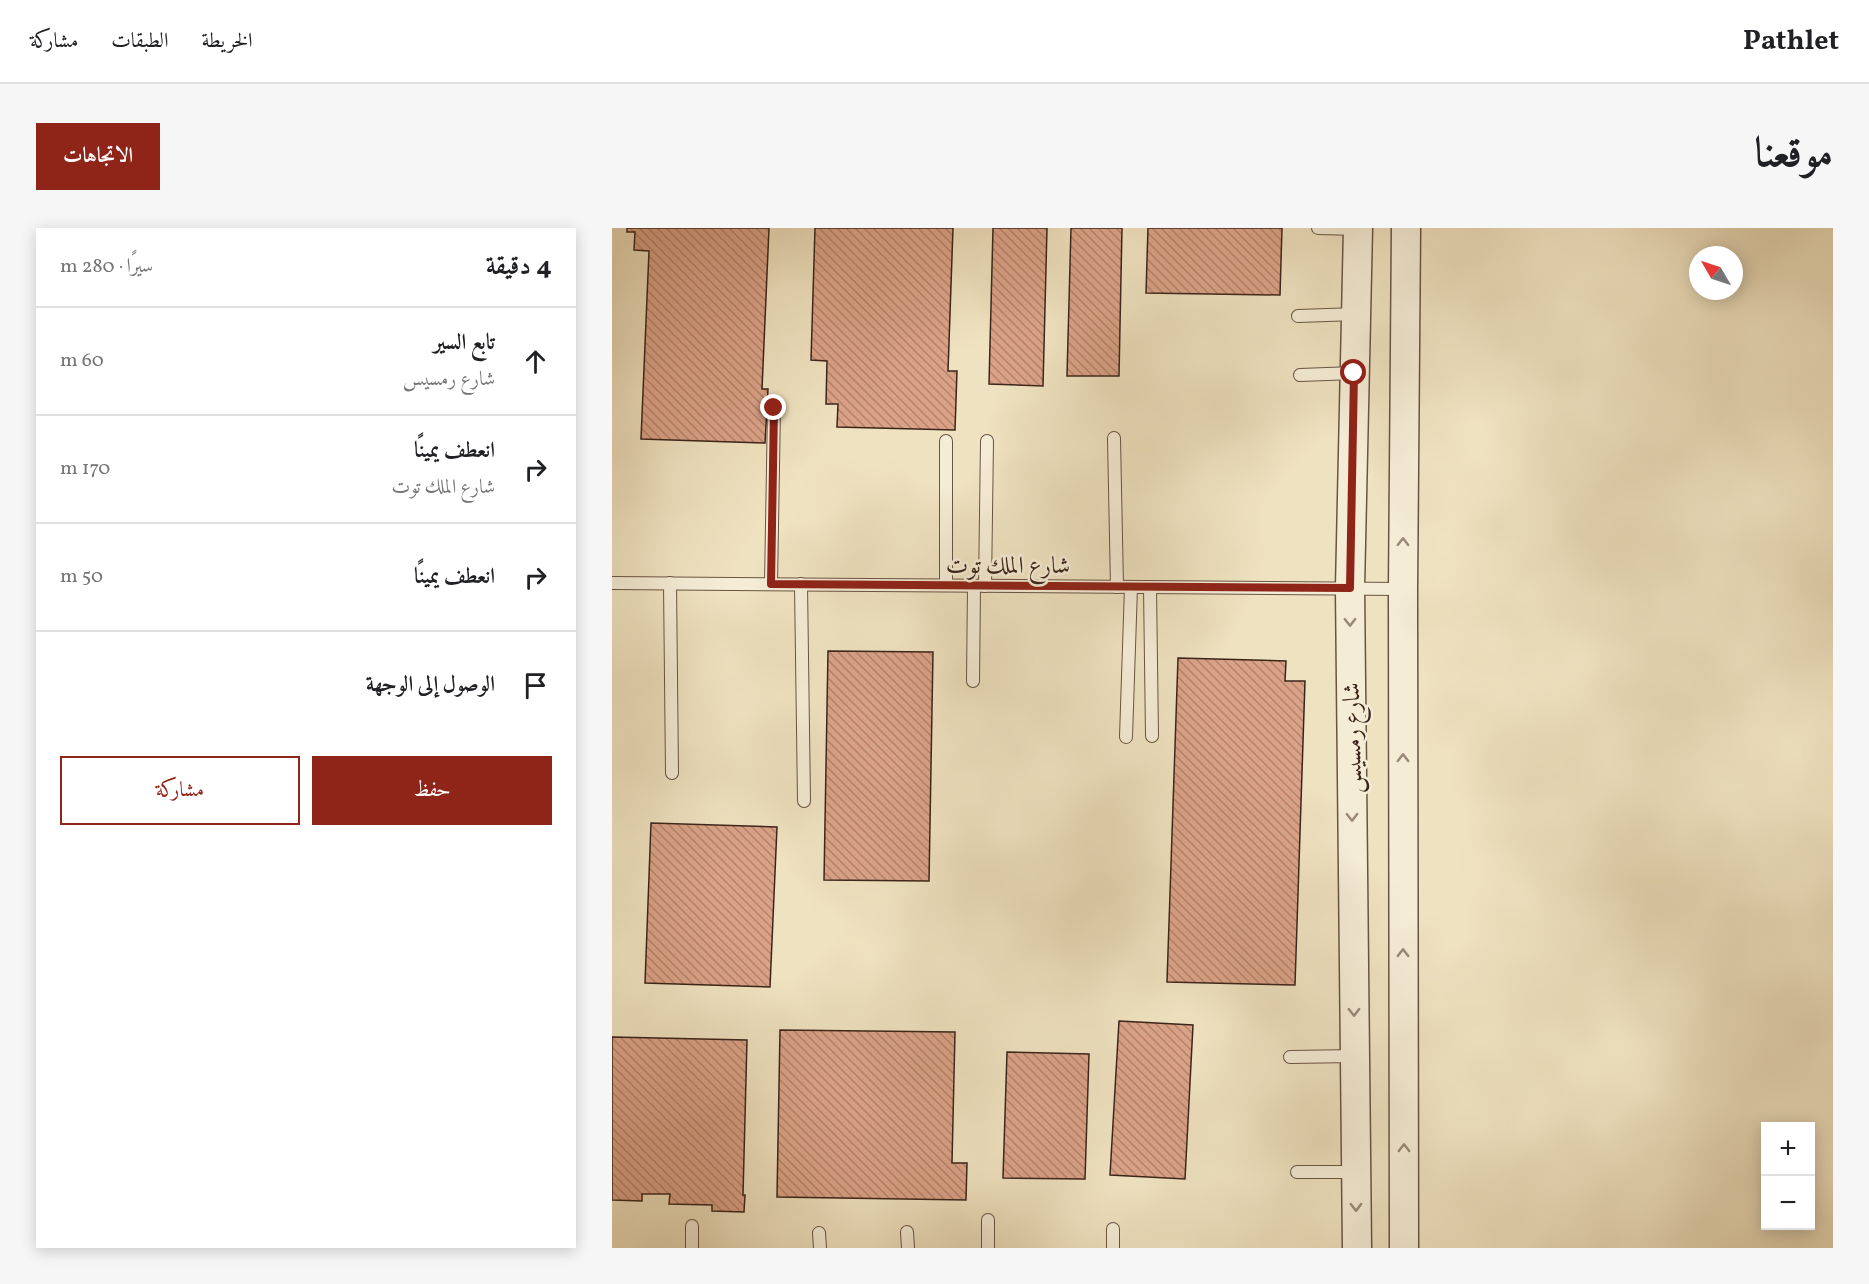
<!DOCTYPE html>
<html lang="ar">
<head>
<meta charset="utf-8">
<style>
	:root { --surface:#fff; --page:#f6f6f6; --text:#202124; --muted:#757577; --line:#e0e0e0; --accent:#8f2418 }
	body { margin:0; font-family:Vollkorn,Amiri,serif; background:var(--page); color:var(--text); direction:rtl }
	.controls { position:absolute; right:18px; bottom:18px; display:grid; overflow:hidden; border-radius:0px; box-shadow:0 3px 15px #0003 }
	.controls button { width:54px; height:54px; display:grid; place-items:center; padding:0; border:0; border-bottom:2px solid var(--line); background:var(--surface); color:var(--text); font:30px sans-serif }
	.compass { position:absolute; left:1077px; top:18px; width:54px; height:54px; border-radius:50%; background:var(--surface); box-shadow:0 3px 15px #0003; rotate:309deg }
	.stop { position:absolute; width:18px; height:18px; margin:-14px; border:4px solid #8f2418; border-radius:50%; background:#fff }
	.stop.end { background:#8f2418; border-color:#fff; box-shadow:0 2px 6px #0008 }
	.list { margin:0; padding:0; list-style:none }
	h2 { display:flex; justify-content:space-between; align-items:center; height:78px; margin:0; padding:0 24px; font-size:26px }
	h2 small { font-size:20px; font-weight:400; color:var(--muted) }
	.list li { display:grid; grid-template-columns:39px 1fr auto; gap:18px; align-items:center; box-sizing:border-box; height:108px; padding:0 24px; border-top:2px solid var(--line) }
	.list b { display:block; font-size:22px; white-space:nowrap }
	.list p { margin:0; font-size:20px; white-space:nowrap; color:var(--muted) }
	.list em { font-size:20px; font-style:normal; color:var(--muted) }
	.actions { display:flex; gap:12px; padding:18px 24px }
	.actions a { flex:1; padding:14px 0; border:2px solid var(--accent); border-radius:0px; text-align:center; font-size:21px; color:var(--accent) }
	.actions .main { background:var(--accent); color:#fff }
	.icon { flex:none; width:33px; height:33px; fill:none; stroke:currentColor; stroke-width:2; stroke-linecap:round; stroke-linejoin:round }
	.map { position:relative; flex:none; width:1221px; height:1020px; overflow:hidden; direction:ltr; border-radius:0px }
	header { display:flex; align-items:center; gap:36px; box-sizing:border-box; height:84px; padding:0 30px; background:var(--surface); border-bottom:2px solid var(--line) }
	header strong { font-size:28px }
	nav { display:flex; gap:33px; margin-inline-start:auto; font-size:21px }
	.intro { display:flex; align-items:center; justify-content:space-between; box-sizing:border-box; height:144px; padding:0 36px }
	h1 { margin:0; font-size:42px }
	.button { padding:15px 27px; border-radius:0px; background:var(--accent); color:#fff; font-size:21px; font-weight:700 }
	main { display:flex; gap:36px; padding:0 36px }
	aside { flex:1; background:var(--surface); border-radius:0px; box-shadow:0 3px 15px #0003 }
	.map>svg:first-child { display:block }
	.building { fill:url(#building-back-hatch); stroke:#3b251a; stroke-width:1.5 }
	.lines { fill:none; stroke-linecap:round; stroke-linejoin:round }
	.service-casing { stroke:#685444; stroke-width:14 }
	.tertiary-casing { stroke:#685444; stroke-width:31 }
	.service { stroke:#f5ecd6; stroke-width:12 }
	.tertiary { stroke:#f5ecd6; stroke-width:28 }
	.oneway { stroke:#988878 }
	.route { stroke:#8f2418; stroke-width:8 }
	.labels { text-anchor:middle; stroke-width:5; stroke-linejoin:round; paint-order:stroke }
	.street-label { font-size:24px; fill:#3b251a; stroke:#f5ecd6 }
</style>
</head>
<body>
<header>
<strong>Pathlet</strong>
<nav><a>الخريطة</a><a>الطبقات</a><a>مشاركة</a></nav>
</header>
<div class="intro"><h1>موقعنا</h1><a class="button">الاتجاهات</a></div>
<main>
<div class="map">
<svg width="1221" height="1020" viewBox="0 0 1221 1020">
	<defs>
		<pattern id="building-back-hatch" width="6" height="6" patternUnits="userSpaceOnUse" patternTransform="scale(1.5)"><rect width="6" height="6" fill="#dba287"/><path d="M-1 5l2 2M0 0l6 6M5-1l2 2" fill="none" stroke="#b3846e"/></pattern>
	</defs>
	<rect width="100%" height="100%" fill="#efe2c0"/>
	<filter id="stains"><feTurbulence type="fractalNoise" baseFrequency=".00333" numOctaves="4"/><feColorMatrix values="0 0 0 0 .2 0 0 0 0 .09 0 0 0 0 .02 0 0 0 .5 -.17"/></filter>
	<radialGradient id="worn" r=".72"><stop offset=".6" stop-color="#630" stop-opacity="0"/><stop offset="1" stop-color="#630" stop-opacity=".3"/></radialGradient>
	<g class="building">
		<polygon points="15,0 157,0 150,161 156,161 153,215 29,211 37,23 22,22 23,4 15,4"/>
		<polygon points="203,0 341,0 336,143 345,143 343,202 225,199 226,176 214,176 215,133 199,132"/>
		<polygon points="381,0 435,0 431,158 377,156"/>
		<polygon points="459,0 510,0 507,148 455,148"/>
		<polygon points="536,0 670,0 668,67 534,65"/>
		<polygon points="216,423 321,424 317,653 212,652"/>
		<polygon points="566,430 674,433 673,453 693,453 683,757 555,754"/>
		<polygon points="39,595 165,599 158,759 33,755"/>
		<polygon points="507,793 581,797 573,951 498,947"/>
		<polygon points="168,802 343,804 340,935 355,935 354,972 165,969"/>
		<polygon points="0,809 135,812 131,967 133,967 132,984 100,983 100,977 57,976 58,966 30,966 30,973 0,972"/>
		<polygon points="395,824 477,826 473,951 391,950"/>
	</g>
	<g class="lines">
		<g class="service-casing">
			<g id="service">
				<polyline points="706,0 746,1"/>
				<polyline points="686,88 744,86"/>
				<polyline points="688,147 742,145"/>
				<polyline points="502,210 505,359"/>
				<polyline points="0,355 791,361"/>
				<polyline points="58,355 60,545"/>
				<polyline points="159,356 162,180"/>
				<polyline points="189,356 192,573"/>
				<polyline points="334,357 334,213"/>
				<polyline points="373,358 375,213"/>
				<polyline points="538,359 540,508"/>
				<polyline points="361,453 362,358"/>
				<polyline points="514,509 519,359"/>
				<polyline points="678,829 743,828"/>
				<polyline points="685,944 744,944"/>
				<polyline points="376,992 376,1020"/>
				<polyline points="80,998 80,1020"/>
				<polyline points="295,1004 296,1020"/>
				<polyline points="207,1005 208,1020"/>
				<polyline points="501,1020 501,1001"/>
			</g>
		</g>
		<g class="tertiary-casing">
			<g id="tertiary">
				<polyline points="745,1020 738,360 746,0"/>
				<polyline points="792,1020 791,361 794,0"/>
			</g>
		</g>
		<use href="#service" class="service"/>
		<use href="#tertiary" class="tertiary"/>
	</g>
	<defs><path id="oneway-chevron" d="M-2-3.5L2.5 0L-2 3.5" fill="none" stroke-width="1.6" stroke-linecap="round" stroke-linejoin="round" transform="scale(1.5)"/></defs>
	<g class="oneway">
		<use href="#oneway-chevron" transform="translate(791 314) rotate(-89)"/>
		<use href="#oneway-chevron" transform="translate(738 394) rotate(89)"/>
		<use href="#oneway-chevron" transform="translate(791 530) rotate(-90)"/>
		<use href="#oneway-chevron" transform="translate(740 589) rotate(89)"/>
		<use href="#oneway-chevron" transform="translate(791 725) rotate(-90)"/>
		<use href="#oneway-chevron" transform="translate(742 784) rotate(89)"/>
		<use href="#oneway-chevron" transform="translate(792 920) rotate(-90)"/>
		<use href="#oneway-chevron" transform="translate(744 979) rotate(89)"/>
	</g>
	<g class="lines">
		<polyline class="route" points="162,180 159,356 738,360 742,145"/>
	</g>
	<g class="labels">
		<g class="street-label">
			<text x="396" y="345">شارع الملك توت</text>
			<text transform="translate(740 510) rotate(-91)" y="8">شارع رمسيس</text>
		</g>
	</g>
	<rect width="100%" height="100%" filter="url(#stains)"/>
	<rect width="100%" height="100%" fill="url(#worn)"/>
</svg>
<div class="controls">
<button>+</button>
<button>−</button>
</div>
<svg class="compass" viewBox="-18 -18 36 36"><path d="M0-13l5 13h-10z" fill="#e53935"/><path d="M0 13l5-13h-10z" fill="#757577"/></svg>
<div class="stop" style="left:742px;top:145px"></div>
<div class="stop end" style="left:162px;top:180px"></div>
</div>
<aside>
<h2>4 دقيقة<small>سيرًا · 280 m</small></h2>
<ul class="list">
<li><svg class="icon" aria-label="ahead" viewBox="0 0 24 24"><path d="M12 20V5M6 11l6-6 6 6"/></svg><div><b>تابع السير</b><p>شارع رمسيس</p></div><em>60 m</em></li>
<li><svg class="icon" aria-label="right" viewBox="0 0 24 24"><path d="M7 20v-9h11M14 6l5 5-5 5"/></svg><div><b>انعطف يمينًا</b><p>شارع الملك توت</p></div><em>170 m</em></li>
<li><svg class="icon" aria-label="right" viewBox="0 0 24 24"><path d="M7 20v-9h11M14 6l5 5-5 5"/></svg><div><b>انعطف يمينًا</b></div><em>50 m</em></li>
<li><svg class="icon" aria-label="arrive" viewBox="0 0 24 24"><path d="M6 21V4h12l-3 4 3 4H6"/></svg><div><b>الوصول إلى الوجهة</b></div></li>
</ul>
<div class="actions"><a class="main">حفظ</a><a>مشاركة</a></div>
</aside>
</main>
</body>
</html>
